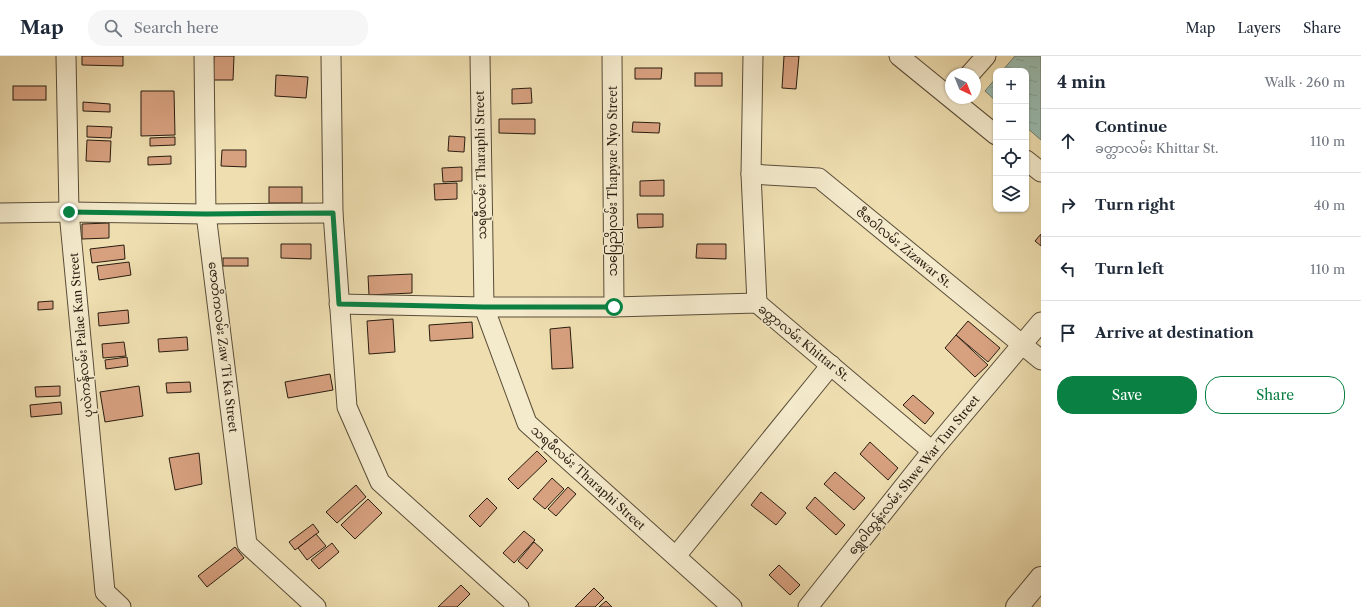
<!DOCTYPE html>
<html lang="en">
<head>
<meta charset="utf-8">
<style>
	:root { --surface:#fff; --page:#f6f6f7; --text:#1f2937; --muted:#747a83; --line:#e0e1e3; --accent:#0b8043 }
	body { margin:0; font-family:"Libre Caslon Text","Noto Sans Myanmar",serif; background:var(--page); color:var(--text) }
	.controls { position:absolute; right:12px; top:12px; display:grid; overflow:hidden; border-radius:8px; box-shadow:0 1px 3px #0004 }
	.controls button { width:36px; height:36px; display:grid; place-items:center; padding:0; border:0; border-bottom:1px solid var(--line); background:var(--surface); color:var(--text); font:20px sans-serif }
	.compass { position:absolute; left:945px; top:12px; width:36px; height:36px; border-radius:50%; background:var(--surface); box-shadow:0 1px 3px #0004; rotate:137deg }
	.stop { position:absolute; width:12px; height:12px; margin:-9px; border:3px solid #0b8043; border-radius:50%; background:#fff }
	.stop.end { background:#0b8043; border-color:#fff; box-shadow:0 1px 4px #0008 }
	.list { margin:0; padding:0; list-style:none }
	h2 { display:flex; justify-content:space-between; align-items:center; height:52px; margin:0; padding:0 16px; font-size:17px }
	h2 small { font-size:13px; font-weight:400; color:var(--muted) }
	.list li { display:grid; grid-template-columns:26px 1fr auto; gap:12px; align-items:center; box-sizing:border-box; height:64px; padding:0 16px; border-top:1px solid var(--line) }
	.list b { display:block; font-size:15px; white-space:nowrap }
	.list p { margin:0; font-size:13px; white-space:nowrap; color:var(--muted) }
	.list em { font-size:13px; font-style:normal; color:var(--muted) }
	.actions { display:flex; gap:8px; padding:12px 16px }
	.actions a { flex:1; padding:9px 0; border:1px solid var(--accent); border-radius:16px; text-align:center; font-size:14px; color:var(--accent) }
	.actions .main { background:var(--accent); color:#fff }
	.icon { flex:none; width:22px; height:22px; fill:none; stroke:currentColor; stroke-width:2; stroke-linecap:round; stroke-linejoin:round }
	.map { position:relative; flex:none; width:1041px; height:551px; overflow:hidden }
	header { display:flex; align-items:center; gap:24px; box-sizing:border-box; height:56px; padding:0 20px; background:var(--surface); border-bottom:1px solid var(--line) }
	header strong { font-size:19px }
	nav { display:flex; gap:22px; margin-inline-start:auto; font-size:14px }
	.search { width:280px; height:36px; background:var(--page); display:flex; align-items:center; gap:10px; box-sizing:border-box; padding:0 14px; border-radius:16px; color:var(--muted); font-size:15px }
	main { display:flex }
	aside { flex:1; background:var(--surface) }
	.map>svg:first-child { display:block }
	.water { fill:url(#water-ripples); stroke:#6d7c70 }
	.building { fill:#d7a07f; stroke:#291d10 }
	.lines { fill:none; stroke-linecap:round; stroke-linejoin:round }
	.minor-casing { stroke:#5a4d38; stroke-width:21 }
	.tertiary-casing { stroke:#5a4d38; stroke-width:24 }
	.minor { stroke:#f4eacc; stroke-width:19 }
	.tertiary { stroke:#f4eacc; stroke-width:22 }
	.route { stroke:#0b8043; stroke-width:5 }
	.labels { text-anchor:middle; stroke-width:3; stroke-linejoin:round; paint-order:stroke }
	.street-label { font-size:12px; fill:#291d10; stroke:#f4eacc }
</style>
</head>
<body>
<header>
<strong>Map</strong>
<div class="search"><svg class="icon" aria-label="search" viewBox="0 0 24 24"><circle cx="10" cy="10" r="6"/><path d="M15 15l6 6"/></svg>Search here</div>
<nav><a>Map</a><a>Layers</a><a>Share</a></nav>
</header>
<main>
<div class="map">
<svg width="1041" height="551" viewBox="0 0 1041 551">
	<defs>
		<pattern id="water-ripples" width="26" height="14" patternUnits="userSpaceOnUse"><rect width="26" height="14" fill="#9abcb0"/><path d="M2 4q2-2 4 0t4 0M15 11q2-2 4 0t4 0" fill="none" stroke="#85a196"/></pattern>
	</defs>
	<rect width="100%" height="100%" fill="#eedeb0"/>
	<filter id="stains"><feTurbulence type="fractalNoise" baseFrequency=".005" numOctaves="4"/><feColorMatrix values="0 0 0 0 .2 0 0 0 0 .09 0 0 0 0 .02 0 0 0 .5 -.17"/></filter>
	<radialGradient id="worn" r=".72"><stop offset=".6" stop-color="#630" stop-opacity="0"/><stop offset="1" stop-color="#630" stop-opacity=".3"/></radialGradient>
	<g class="water">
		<polygon points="1015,0 1041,0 1041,84 1026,71 1026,15 1002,15"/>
		<polygon points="996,22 996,45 985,35"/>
	</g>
	<g class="building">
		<polygon points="82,0 123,0 123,10 82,9"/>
		<polygon points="214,0 234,0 233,24 213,24"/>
		<polygon points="784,0 799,0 796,33 782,32"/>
		<polygon points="635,12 662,12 661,23 635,23"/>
		<rect x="695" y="17" width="27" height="13"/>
		<polygon points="276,19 308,21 306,42 275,40"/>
		<rect x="13" y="30" width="33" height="14"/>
		<polygon points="531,32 532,47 512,48 512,33"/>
		<polygon points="141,35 174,35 175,79 141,80"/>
		<polygon points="83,46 110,48 110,56 83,55"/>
		<polygon points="499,63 535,63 535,78 499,77"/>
		<polygon points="633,66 660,67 659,77 632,76"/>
		<polygon points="87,70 112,71 111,82 87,81"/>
		<polygon points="449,80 465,81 464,96 448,95"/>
		<polygon points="175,81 175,89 150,90 150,82"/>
		<polygon points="87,84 111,85 110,106 86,105"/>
		<polygon points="222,94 246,94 246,111 221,110"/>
		<polygon points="171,100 171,108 148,109 148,101"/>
		<polygon points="462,111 462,125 443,126 442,112"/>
		<polygon points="664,124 664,140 640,140 640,125"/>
		<polygon points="457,127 457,143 435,144 434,128"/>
		<rect x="269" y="131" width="33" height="16"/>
		<polygon points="637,158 663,158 663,171 638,172"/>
		<polygon points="109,167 109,182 82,183 82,168"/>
		<polygon points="1041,178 1041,190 1035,185"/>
		<polygon points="281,188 311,188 311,203 281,202"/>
		<polygon points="697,188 726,188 726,203 696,202"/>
		<polygon points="124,189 125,203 92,207 90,193"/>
		<rect x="223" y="202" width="25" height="8"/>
		<polygon points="129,206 131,219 99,224 97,210"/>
		<polygon points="412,218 412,237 369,239 368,220"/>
		<polygon points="53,245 53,253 38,254 38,246"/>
		<polygon points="128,254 129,267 99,270 98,257"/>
		<polygon points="393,263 395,296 369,298 367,265"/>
		<polygon points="968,265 1000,292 988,306 956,279"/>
		<polygon points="472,266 473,282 430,285 429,269"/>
		<polygon points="570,271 573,312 552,313 550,273"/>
		<polygon points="956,279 988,309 975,321 945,292"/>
		<polygon points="187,281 188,294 159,296 158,283"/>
		<polygon points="124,286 126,300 103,302 102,288"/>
		<polygon points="127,301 128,310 106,313 105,304"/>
		<polygon points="330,318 333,334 288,342 285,326"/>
		<polygon points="190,326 191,336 167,337 166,327"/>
		<polygon points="60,330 60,340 36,341 35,331"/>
		<polygon points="139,330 143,360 105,366 100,336"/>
		<polygon points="913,339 934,357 925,368 903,349"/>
		<polygon points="61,346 62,358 31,361 30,349"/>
		<polygon points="870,386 898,412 888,424 860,398"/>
		<polygon points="537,395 547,405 518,433 508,423"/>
		<polygon points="199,397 202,428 175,434 169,402"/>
		<polygon points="835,416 865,442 854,454 824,428"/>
		<polygon points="552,422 564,433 545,453 533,443"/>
		<polygon points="356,429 366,441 337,467 326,456"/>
		<polygon points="568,431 576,438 556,460 548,453"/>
		<polygon points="761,436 786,457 776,469 751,449"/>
		<polygon points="815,441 845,469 836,479 806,452"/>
		<polygon points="487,442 497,452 480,471 469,460"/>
		<polygon points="368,443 382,457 355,483 341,469"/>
		<polygon points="313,468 319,476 295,494 289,486"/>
		<polygon points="524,475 535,484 514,507 503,497"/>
		<polygon points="316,478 326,490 307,504 298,492"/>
		<polygon points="534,486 543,494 527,513 518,505"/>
		<polygon points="332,487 339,496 319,513 311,504"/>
		<polygon points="235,491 244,502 207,531 198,520"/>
		<polygon points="779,509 800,529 790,539 769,519"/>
		<polygon points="461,529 470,538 457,551 438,551"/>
		<polygon points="594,532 604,542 595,551 575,551"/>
		<polygon points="606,545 612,551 599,551"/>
	</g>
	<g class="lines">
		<g class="minor-casing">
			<g id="minor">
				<polyline points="66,0 69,156 105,536 121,551"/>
				<polyline points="204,0 206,158 247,488 316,551"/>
				<polyline points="331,0 333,157 347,351 380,426 519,551"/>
				<polyline points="480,0 484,251 527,367 732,551"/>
				<polyline points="612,0 614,251"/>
				<polyline points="753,0 751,118 757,247"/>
				<polyline points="899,0 996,79"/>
				<polyline points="970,18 986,0"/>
				<polyline points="1026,104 1041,116"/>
				<polyline points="751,118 819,122 1041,304"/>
				<polyline points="0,157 69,156 206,158 333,157"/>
				<polyline points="339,248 484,251 614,251 757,247 932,395"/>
				<polyline points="676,500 831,309"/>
				<polyline points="808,551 932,395 1041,266"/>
			</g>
		</g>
		<g class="tertiary-casing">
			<polyline id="tertiary" points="1017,551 1041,522"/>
		</g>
		<use href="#minor" class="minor"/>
		<use href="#tertiary" class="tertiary"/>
	</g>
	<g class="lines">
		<polyline class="route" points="69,156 206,158 333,157 339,248 484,251 614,251"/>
	</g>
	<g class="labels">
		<g class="street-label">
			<text transform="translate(481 109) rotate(-91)" y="4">သရဖီလမ်း Tharaphi Street</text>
			<text transform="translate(613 125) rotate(-90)" y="4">သပြေညိုလမ်း Thapyae Nyo Street</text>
			<text transform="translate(904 192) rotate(39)" y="4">ဇီဇဝါလမ်း Zizawar St.</text>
			<text transform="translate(81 279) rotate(-95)" y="4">ပုလဲကန်လမ်း Palae Kan Street</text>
			<text transform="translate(804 287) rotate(39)" y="4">ခတ္တာလမ်း Khittar St.</text>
			<text transform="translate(223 291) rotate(83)" y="4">ဇောတိကလမ်း Zaw Ti Ka Street</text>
			<text transform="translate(914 419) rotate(-51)" y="4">ရွှေဝါထွန်းလမ်း Shwe War Tun Street</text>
			<text transform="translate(588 422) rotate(42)" y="4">သရဖီလမ်း Tharaphi Street</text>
		</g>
	</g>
	<rect width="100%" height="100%" filter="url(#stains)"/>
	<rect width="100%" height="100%" fill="url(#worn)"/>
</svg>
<div class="controls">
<button>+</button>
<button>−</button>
<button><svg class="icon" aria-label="locate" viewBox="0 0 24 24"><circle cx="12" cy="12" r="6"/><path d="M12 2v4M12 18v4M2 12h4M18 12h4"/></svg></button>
<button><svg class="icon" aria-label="layers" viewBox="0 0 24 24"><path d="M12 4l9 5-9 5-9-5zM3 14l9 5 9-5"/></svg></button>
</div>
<svg class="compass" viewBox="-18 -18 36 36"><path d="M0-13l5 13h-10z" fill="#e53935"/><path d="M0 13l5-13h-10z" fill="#747a83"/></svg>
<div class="stop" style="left:614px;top:251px"></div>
<div class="stop end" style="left:69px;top:156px"></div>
</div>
<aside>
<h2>4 min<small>Walk · 260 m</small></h2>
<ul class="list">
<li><svg class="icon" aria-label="ahead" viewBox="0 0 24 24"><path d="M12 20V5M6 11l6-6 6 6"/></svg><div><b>Continue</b><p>ခတ္တာလမ်း Khittar St.</p></div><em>110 m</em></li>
<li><svg class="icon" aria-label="right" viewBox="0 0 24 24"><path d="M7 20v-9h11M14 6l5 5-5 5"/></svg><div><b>Turn right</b></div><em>40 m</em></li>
<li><svg class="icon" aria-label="left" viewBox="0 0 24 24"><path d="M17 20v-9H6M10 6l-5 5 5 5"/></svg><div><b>Turn left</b></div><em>110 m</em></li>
<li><svg class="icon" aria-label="arrive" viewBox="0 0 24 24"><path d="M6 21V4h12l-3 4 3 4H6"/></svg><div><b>Arrive at destination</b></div></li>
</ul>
<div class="actions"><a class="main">Save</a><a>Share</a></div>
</aside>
</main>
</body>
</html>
